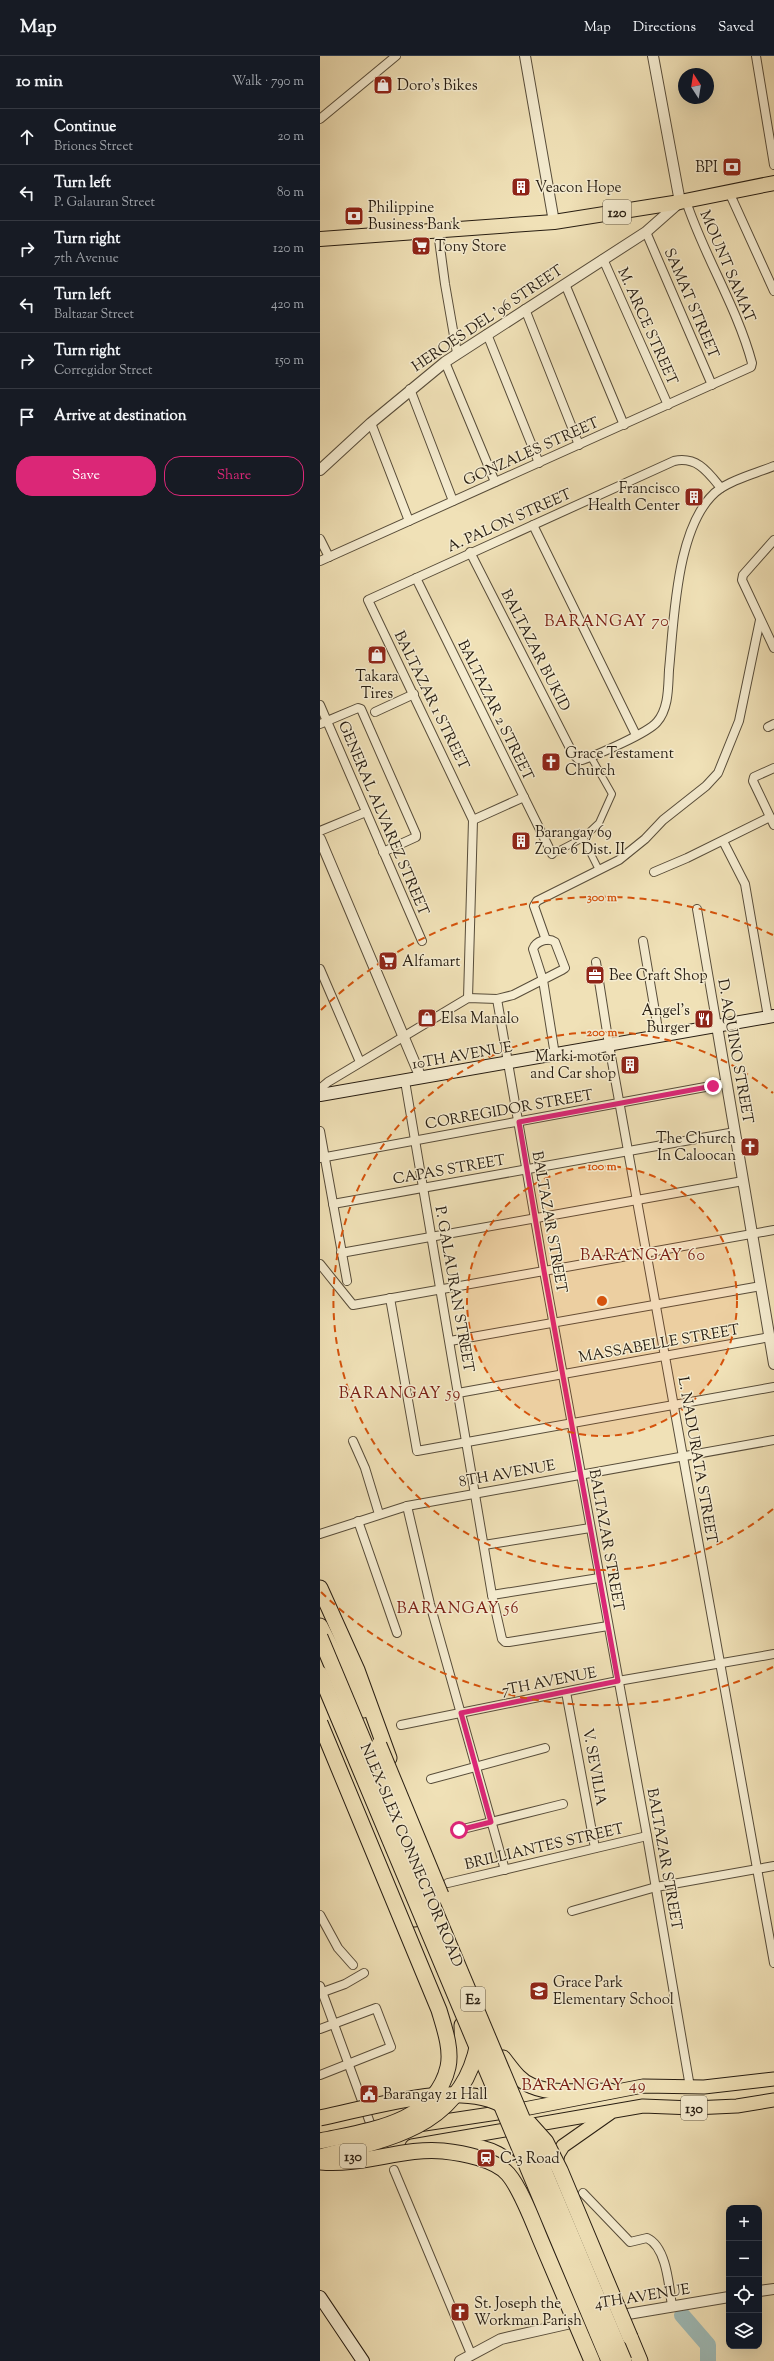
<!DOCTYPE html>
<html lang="en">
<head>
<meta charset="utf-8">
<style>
	:root { --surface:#171b24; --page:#242831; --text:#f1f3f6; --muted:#9ea1a6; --line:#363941; --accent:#db2777 }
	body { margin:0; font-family:"Sorts Mill Goudy",serif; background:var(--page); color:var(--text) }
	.controls { position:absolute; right:12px; bottom:12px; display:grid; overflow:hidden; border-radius:8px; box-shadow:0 4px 16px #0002 }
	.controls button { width:36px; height:36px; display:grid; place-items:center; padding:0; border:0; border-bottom:1px solid var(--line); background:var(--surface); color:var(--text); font:20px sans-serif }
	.compass { position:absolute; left:358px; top:12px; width:36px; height:36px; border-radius:50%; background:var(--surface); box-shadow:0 4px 16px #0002; rotate:348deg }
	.stop { position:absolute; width:12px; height:12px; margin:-9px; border:3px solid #db2777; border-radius:50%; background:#fff }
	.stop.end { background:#db2777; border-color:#fff; box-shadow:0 1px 4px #0008 }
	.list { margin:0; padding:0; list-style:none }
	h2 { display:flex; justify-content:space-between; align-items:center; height:52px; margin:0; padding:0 16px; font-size:17px }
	h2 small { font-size:13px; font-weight:400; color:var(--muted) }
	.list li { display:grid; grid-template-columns:26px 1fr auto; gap:12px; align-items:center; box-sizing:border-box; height:56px; padding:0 16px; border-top:1px solid var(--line) }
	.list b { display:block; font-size:15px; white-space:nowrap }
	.list p { margin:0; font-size:13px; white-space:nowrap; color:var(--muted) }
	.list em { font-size:13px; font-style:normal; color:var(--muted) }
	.actions { display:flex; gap:8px; padding:12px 16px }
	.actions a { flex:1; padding:9px 0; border:1px solid var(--accent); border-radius:16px; text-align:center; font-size:14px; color:var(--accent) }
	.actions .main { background:var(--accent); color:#fff }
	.icon { flex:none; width:22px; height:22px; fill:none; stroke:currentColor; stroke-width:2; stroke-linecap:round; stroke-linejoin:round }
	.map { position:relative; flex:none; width:454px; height:2305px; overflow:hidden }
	header { display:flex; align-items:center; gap:24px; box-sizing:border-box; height:56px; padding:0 20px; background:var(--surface); border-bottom:1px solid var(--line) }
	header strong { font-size:19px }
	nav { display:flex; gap:22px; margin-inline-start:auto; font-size:14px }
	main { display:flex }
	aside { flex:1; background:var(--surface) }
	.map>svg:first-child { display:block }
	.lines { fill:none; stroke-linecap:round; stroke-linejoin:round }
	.river { stroke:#9ebbb8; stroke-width:16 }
	.pedestrian-casing { stroke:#584d3a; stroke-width:8 }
	.minor-casing { stroke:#584d3a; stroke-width:10 }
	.tertiary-casing { stroke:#584d3a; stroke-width:12 }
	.secondary-casing { stroke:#261c11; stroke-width:14 }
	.primary-casing { stroke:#261c11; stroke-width:15 }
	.trunk-casing { stroke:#261c11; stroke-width:16 }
	.motorway-casing { stroke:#261c11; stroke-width:17 }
	.pedestrian { stroke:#f5ecd0; stroke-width:6 }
	.minor { stroke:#f5ecd0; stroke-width:8 }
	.tertiary { stroke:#f5ecd0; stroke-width:10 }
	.secondary { stroke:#f5ecd0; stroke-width:12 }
	.primary { stroke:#f0e1b7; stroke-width:13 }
	.trunk { stroke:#f0e1b7; stroke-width:14 }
	.motorway { stroke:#f0e1b7; stroke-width:15 }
	.motorway-bridge-casing { stroke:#261c11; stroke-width:17; stroke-linecap:butt }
	.motorway-bridge { stroke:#f0e1b7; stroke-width:15 }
	.route { stroke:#db2777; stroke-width:5 }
	.ring { fill:none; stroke:#d5530c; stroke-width:2; stroke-dasharray:7 5 }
	.labels { text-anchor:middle; stroke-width:3; stroke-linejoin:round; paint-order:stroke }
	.shield { fill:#f5ecd0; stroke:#645a4a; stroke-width:1 }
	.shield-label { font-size:14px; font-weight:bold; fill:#261c11 }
	.poi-label { font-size:15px; fill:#261c11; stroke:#f5ecd0; text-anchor:start }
	.street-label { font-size:15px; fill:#261c11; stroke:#f5ecd0 }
	.neighbourhood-label { font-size:16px; letter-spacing:1px; fill:#7a1f14; stroke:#f5ecd0 }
	.centre { fill:#d5530c; stroke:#f5ecd0; stroke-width:2 }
	.ring-label { font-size:12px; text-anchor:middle; font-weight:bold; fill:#d5530c; stroke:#f5ecd0; stroke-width:3; stroke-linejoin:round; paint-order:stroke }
</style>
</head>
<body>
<header>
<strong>Map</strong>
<nav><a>Map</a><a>Directions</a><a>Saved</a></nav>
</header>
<main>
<aside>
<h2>10 min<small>Walk · 790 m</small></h2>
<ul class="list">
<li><svg class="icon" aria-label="ahead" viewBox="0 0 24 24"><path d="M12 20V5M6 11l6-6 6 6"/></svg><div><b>Continue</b><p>Briones Street</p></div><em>20 m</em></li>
<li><svg class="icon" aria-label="left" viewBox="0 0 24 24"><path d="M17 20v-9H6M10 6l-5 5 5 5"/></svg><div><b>Turn left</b><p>P. Galauran Street</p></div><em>80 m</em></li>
<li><svg class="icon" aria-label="right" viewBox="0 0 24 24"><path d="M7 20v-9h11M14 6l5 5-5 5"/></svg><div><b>Turn right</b><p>7th Avenue</p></div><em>120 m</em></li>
<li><svg class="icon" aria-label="left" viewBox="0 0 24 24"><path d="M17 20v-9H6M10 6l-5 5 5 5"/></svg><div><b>Turn left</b><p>Baltazar Street</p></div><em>420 m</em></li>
<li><svg class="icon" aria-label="right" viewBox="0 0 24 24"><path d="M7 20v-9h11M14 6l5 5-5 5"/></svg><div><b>Turn right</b><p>Corregidor Street</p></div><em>150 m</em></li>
<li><svg class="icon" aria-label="arrive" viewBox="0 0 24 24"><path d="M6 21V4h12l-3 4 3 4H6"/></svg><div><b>Arrive at destination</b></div></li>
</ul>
<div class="actions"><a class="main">Save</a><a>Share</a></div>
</aside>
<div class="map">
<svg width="454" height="2305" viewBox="0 0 454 2305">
	<rect width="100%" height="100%" fill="#f0e1b7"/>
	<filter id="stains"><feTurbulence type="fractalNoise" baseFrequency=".005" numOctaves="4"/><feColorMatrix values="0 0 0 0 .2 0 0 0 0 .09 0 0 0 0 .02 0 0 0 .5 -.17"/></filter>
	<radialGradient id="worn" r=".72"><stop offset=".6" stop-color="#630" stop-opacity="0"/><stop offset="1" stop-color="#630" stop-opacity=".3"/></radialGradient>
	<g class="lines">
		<polyline class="river" points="362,2259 388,2289 388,2305"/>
		<g class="pedestrian-casing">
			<g id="pedestrian">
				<polyline points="263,782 279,814"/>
				<polyline points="232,798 263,782 279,767 292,738 271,701"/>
			</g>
		</g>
		<g class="minor-casing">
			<g id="minor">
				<polyline points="436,0 454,109"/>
				<polyline points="0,63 76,0"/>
				<polyline points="409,136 454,235"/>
				<polyline points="118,176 125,228 137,297"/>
				<polyline points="326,176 392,329"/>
				<polyline points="283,203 348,349"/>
				<polyline points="245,228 304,369"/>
				<polyline points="205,253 259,389"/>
				<polyline points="167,278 219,407"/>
				<polyline points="125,306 175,426"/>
				<polyline points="90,333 133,445"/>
				<polyline points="51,367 89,465"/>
				<polyline points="213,469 316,679"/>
				<polyline points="0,483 9,501"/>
				<polyline points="454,484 423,519 422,524 454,592"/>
				<path d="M150,496L253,698L258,703L262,704C277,699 328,677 337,666C349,652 348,631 349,614C354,565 356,462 401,432C416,422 437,417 454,410"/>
				<path d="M0,505L431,311L432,307C417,251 384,200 366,145"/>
				<polyline points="96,522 232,798"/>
				<polyline points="0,649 102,885"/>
				<polyline points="55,656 94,638"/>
				<polyline points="0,668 38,652 41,653 96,778 96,781 63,796"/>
				<polyline points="448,671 454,668"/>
				<polyline points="454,712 434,721 433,725 454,769"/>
				<polyline points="153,764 204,741"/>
				<polyline points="0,775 46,756"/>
				<polyline points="403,785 425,828 448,961"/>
				<polyline points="334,816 367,802 450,761"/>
				<polyline points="377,853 397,970"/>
				<polyline points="226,884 214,850 217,845 299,804 325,783 343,764 386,730 398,717 419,665 440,564"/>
				<polyline points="323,885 339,979"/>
				<polyline points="276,906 289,989 454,1907"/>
				<polyline points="0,913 40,1006"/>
				<path d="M148,942L153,764L48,544L354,405C377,400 388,416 401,432"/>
				<polyline points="177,943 224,1215 327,1780 370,2031"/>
				<polyline points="85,1025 172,1539 182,1583 185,1586 189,1586 288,1570"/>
				<path d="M1,1032L8,1026L148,942L177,943L193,939L242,914L245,912L235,886C228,881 216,885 213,893L223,924L235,999"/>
				<polyline points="0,1075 27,1225"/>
				<polyline points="0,1102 407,1027"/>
				<polyline points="13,1148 415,1076"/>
				<polyline points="21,1197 423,1125"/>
				<polyline points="0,1208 33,1249 454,1174"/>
				<polyline points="70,1242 97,1395 454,1331"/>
				<polyline points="130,1285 441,1230"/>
				<polyline points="138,1337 450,1281"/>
				<polyline points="33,1385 45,1412 59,1458"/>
				<polyline points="87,1450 110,1548 185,1814"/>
				<polyline points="38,1465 77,1577"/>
				<polyline points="0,1478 87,1450 454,1384"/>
				<polyline points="164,1489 270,1472"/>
				<polyline points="172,1539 279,1522"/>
				<polyline points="246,1636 275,1792"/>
				<polyline points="81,1669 298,1625 454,1598"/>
				<polyline points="111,1723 225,1692"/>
				<polyline points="139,1774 243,1748"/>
				<polyline points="128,1827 327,1780"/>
				<polyline points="252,1855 336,1831 454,1810"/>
				<polyline points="0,1859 18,1892 33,1909"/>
				<polyline points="0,1930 53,2075"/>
				<polyline points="3,1936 25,1928 44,1917"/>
				<polyline points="0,1973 56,1952 71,1991 0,2019"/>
				<polyline points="74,2114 151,2298"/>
				<path d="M263,2137L310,2186L327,2182C347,2191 349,2231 352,2250"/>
			</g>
		</g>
		<g class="tertiary-casing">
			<g id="tertiary">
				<polyline points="205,0 234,166"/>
				<polyline points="0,414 51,367 125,306 326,176 360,146 333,0"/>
				<polyline points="0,783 101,1022"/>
				<polyline points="397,970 454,1308"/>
				<polyline points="439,2235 454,2233"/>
				<polyline points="296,2260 409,2241"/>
				<polyline points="140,2305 181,2283 260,2265"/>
			</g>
		</g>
		<g class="secondary-casing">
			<g id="secondary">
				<polyline points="0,1039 454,960"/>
				<polyline points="0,2241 43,2305"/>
			</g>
		</g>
		<g class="primary-casing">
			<g id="primary">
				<polyline points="98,2069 204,2053 323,2030 384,2031 454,2023"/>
				<path d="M138,2088C173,2090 186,2098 208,2125"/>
				<polyline points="92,2090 323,2050 373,2052 417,2050 454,2044"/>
				<polyline points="235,2112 238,2098 243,2090 290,2057"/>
			</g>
		</g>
		<g class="trunk-casing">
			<polyline id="trunk" points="0,183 234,166 360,146 454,127"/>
		</g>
		<g class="motorway-casing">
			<g id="motorway">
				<polyline points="0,1532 37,1614 69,1702"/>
				<polyline points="0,1570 43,1654"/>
				<polyline points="0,1646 95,1863"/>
				<path d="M183,2002C191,2012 199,2025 212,2030C232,2039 268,2035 290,2035"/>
				<path d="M124,2041C141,2018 143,1997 142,1969"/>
				<polyline points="310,2281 320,2305"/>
			</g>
		</g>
		<use href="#pedestrian" class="pedestrian"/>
		<use href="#minor" class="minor"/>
		<use href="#tertiary" class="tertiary"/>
		<use href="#secondary" class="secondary"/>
		<use href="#primary" class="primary"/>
		<use href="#trunk" class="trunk"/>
		<use href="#motorway" class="motorway"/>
		<g class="motorway-bridge-casing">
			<g id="motorway-bridge">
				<polyline points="0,1581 304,2305"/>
				<polyline points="0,1618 289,2305"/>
				<path d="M0,1667L119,1954C124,1971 132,1993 128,2011C115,2068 46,2075 0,2085"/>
				<polyline points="59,1689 121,1839"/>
				<path d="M0,2062C50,2052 141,2022 186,2051"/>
				<polyline points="209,2067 226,2086 240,2114 310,2281"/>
				<path d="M0,2101C70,2082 142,2071 158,1987"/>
				<path d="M0,2106C43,2110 84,2091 123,2095C142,2097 175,2103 188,2118C201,2133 213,2166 221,2185C238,2225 255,2265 272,2305"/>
			</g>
		</g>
		<use href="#motorway-bridge" class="motorway-bridge"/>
	</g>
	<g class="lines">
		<polyline class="route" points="139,1774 171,1766 141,1657 298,1625 224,1215 199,1066 393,1030"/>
	</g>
	<circle cx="282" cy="1245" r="135" fill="#d5530c" fill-opacity=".12"/>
	<g class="ring">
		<circle cx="282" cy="1245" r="135"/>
		<path d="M453 1453A269 269 0 1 1 453 1037"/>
		<path d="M453 1611A404 404 0 0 1 1 1536M1 954A404 404 0 0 1 453 879"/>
	</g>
	<defs>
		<g id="shop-square" transform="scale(1)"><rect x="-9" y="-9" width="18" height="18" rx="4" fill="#8f2418" stroke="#f5ecd0"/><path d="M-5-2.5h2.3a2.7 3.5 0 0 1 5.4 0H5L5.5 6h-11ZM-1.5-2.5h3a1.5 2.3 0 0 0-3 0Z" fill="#fff"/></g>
		<g id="bank-square" transform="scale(1)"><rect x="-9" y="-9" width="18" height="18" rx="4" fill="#8f2418" stroke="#f5ecd0"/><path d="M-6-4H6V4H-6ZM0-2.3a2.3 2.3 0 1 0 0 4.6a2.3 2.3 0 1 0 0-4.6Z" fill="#fff"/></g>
		<g id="building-square" transform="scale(1)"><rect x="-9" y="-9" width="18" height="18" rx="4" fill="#8f2418" stroke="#f5ecd0"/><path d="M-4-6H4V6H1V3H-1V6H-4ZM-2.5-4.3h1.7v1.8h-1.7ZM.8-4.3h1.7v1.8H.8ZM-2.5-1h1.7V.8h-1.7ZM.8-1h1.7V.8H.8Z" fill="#fff"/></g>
		<g id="supermarket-square" transform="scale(1)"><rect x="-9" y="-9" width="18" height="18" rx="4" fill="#8f2418" stroke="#f5ecd0"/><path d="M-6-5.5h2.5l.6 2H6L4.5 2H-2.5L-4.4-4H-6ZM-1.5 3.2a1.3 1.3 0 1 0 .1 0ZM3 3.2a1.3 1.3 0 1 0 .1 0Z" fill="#fff"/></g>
		<g id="church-square" transform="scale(1)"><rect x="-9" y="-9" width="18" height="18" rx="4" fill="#8f2418" stroke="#f5ecd0"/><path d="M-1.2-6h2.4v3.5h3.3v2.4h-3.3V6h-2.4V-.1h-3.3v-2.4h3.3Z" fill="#fff"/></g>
		<g id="office-square" transform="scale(1)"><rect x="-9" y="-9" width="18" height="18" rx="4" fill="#8f2418" stroke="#f5ecd0"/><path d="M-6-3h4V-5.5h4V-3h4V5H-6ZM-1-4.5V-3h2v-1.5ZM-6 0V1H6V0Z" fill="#fff"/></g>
		<g id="restaurant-square" transform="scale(1)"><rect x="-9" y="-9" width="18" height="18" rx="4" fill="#8f2418" stroke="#f5ecd0"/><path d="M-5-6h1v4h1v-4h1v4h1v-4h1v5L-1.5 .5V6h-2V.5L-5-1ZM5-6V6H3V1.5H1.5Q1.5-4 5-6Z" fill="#fff"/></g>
		<g id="school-square" transform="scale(1)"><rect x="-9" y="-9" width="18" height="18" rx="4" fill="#8f2418" stroke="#f5ecd0"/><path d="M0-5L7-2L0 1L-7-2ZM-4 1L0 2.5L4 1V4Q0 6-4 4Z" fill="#fff"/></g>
		<g id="civic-square" transform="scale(1)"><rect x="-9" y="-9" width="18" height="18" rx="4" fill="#8f2418" stroke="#f5ecd0"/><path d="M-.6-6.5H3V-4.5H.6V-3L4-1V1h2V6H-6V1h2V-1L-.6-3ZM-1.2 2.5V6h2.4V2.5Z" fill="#fff"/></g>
		<g id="station-square" transform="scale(1)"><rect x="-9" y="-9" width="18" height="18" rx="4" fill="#8f2418" stroke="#f5ecd0"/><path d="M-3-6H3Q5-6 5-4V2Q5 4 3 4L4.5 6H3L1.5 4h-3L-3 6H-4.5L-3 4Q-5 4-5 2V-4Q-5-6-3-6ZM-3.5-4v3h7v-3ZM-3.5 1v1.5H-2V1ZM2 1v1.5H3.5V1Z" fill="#fff"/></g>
	</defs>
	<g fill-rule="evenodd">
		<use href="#shop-square" x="63" y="29"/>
		<use href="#bank-square" x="412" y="111"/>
		<use href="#building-square" x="201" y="131"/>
		<use href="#bank-square" x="34" y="160"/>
		<use href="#supermarket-square" x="101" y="190"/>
		<use href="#building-square" x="374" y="441"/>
		<use href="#shop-square" x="57" y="599"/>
		<use href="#church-square" x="231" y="706"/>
		<use href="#building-square" x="201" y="785"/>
		<use href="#supermarket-square" x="68" y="905"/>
		<use href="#office-square" x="275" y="919"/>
		<use href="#shop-square" x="107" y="962"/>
		<use href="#restaurant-square" x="384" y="963"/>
		<use href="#building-square" x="310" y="1009"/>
		<use href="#church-square" x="430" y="1091"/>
		<use href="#school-square" x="219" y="1935"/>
		<use href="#civic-square" x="49" y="2038"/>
		<use href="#station-square" x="166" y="2102"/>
		<use href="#church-square" x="140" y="2256"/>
	</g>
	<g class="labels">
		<g class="shield">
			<rect x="283" y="144" width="28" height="24" rx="3"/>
			<rect x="141" y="1931" width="24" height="24" rx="3"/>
			<rect x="361" y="2040" width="26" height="24" rx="3"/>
			<rect x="20" y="2088" width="26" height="24" rx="3"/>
		</g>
		<g class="shield-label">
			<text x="297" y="161">120</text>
			<text x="153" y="1948">E2</text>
			<text x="374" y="2057">130</text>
			<text x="33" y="2105">130</text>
		</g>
		<g class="poi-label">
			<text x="77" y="34">Doro's Bikes</text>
			<text x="398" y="116" text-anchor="end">BPI</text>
			<text x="215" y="136">Veacon Hope</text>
			<text x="48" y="156">Philippine<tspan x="48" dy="17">Business Bank</tspan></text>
			<text x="115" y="195">Tony Store</text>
			<text x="360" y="437" text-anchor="end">Francisco<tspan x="360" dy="17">Health Center</tspan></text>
			<text x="57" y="625" text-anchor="middle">Takara<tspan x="57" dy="17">Tires</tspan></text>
			<text x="245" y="702">Grace Testament<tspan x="245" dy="17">Church</tspan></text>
			<text x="215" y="781">Barangay 69<tspan x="215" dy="17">Zone 6 Dist. II</tspan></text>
			<text x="82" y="910">Alfamart</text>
			<text x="289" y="924">Bee Craft Shop</text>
			<text x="370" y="959" text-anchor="end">Angel's<tspan x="370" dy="17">Burger</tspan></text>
			<text x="121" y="967">Elsa Manalo</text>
			<text x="296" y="1005" text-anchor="end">Marki motor<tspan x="296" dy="17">and Car shop</tspan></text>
			<text x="416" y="1087" text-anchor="end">The Church<tspan x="416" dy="17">In Caloocan</tspan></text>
			<text x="233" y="1931">Grace Park<tspan x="233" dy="17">Elementary School</tspan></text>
			<text x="63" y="2043">Barangay 21 Hall</text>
			<text x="180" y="2107">C-3 Road</text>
			<text x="154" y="2252">St. Joseph the<tspan x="154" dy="17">Workman Parish</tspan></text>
		</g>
		<g class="street-label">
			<text transform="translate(408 210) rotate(67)" y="5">MOUNT SAMAT</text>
			<text transform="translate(372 247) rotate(67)" y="5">SAMAT STREET</text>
			<text transform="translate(167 262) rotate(-34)" y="5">HEROES DEL '96 STREET</text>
			<text transform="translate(328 270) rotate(66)" y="5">M. ARCE STREET</text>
			<text transform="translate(211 395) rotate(-24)" y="5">GONZALES STREET</text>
			<text transform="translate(189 464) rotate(-24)" y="5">A. PALON STREET</text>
			<text transform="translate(216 594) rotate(63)" y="5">BALTAZAR BUKID</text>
			<text transform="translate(112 644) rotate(64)" y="5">BALTAZAR 1 STREET</text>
			<text transform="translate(176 654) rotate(64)" y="5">BALTAZAR 2 STREET</text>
			<text transform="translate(64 762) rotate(67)" y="5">GENERAL ALVAREZ STREET</text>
			<text transform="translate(416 995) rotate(80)" y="5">D. AQUINO STREET</text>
			<text transform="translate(142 999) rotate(-10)" y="5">10TH AVENUE</text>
			<text transform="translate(189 1053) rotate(-10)" y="5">CORREGIDOR STREET</text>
			<text transform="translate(129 1113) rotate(-10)" y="5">CAPAS STREET</text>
			<text transform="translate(230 1166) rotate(80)" y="5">BALTAZAR STREET</text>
			<text transform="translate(135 1233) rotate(80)" y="5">P. GALAURAN STREET</text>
			<text transform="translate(339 1287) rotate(-10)" y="5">MASSABELLE STREET</text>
			<text transform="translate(378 1404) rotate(80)" y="5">L. NADURATA STREET</text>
			<text transform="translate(187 1417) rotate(-10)" y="5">8TH AVENUE</text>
			<text transform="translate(287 1484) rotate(80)" y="5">BALTAZAR STREET</text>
			<text transform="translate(229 1625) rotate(-11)" y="5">7TH AVENUE</text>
			<text transform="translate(275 1711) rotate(80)" y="5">V. SEVILIA</text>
			<text transform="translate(224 1790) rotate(-13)" y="5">BRILLIANTES STREET</text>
			<text transform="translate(92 1799) rotate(67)" y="5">NLEX-SLEX CONNECTOR ROAD</text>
			<text transform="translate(345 1803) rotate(80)" y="5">BALTAZAR STREET</text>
			<text transform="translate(322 2240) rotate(-9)" y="5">4TH AVENUE</text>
		</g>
		<g class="neighbourhood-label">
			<text x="287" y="570">BARANGAY 70</text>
			<text x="323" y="1204">BARANGAY 60</text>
			<text x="80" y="1342">BARANGAY 59</text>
			<text x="138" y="1557">BARANGAY 56</text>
			<text x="264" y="2034">BARANGAY 49</text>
		</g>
	</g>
	<circle cx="282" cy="1245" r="6" class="centre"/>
	<g class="ring-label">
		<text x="282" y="845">300 m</text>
		<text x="282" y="980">200 m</text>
		<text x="282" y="1114">100 m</text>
	</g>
	<rect width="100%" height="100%" filter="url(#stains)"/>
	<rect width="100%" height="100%" fill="url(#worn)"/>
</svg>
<div class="controls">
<button>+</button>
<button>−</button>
<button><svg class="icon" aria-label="locate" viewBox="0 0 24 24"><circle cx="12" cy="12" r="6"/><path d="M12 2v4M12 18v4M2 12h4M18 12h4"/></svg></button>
<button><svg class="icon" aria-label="layers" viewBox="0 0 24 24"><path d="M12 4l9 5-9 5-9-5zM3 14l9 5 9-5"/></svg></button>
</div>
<svg class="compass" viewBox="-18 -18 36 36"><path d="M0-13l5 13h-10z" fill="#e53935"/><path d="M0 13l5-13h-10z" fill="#9ea1a6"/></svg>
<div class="stop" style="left:139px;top:1774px"></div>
<div class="stop end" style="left:393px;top:1030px"></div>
</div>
</main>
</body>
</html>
